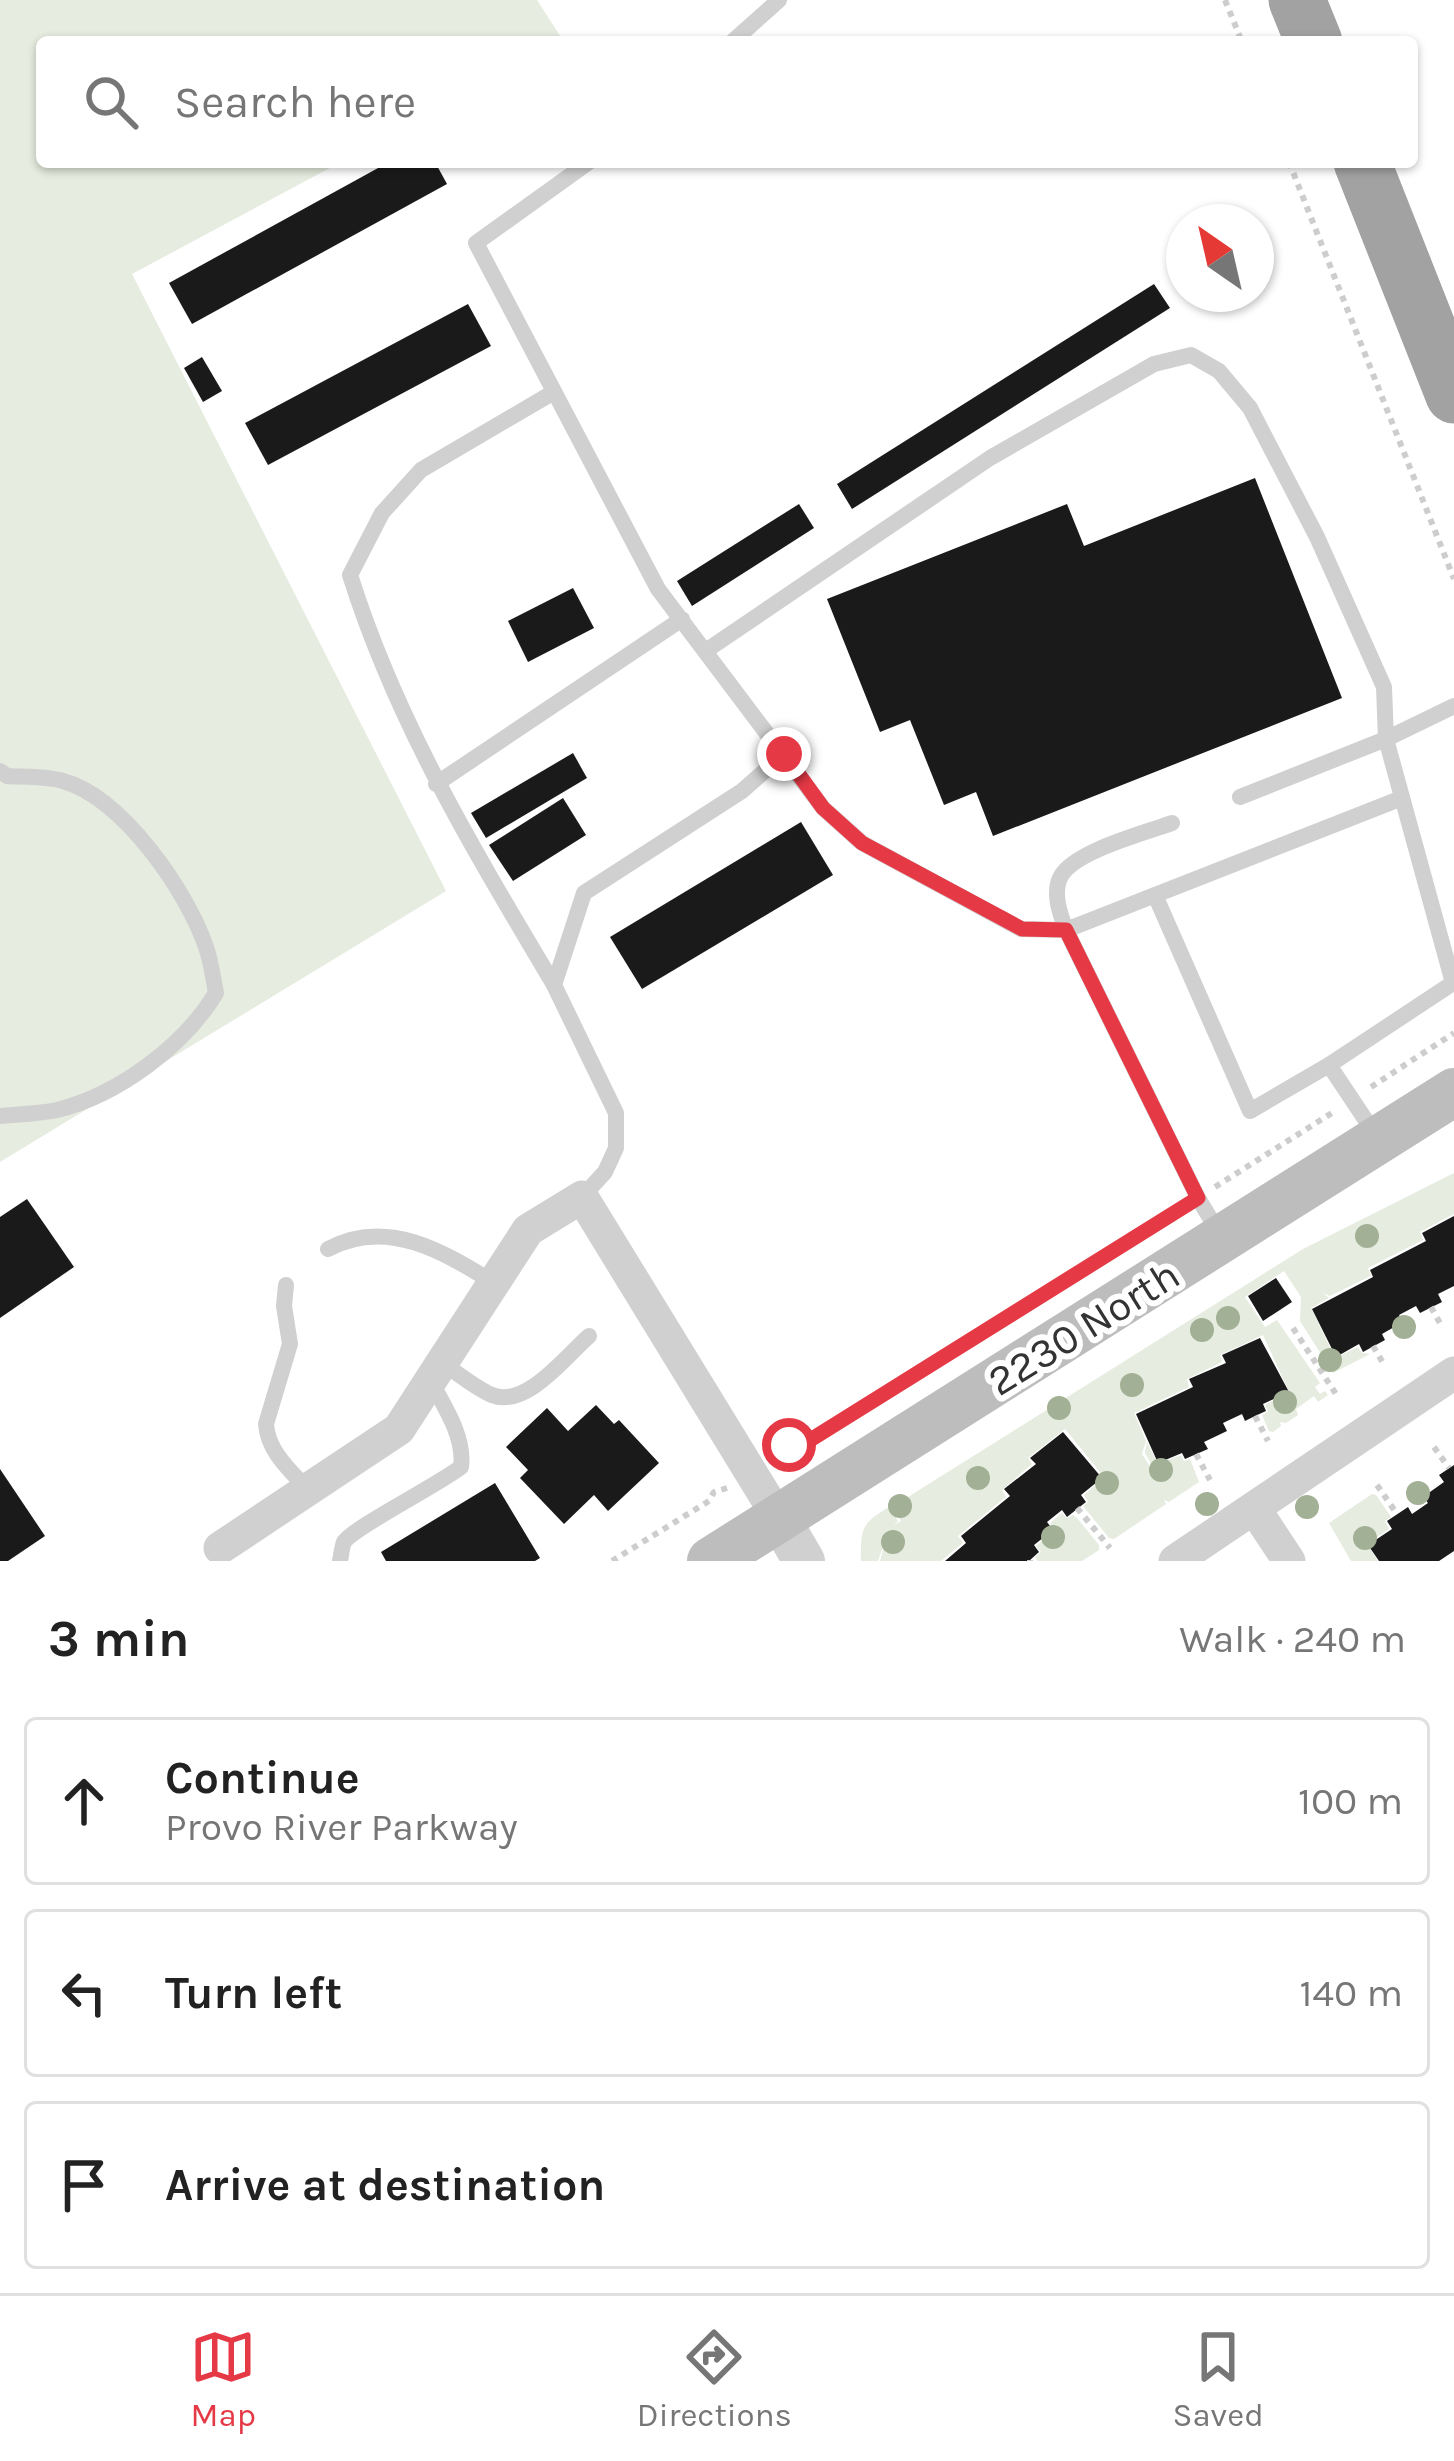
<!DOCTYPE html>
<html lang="en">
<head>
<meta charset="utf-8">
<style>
	:root { --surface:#fff; --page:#f6f6f6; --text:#222; --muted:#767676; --line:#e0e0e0; --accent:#e63946 }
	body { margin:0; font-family:Karla,sans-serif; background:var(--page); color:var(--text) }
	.compass { position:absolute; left:1166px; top:204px; width:108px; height:108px; border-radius:50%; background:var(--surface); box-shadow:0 3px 9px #0004; rotate:326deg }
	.stop { position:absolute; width:36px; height:36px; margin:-27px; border:9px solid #e63946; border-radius:50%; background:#fff }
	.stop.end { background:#e63946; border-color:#fff; box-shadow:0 3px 12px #0008 }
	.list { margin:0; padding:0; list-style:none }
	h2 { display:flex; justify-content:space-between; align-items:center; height:156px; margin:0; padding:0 48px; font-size:51px }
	h2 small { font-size:39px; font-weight:400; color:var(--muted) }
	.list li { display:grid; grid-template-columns:78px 1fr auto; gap:36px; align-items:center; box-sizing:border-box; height:168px; margin:0 24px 24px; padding:0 24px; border:3px solid var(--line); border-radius:12px }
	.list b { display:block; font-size:45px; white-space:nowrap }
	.list p { margin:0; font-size:39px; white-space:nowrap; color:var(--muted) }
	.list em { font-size:39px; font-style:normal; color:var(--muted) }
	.icon { flex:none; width:66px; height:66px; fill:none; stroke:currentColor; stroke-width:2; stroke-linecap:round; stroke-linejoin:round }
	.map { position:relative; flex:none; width:1454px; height:1561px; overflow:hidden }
	.search { position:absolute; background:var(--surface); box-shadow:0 3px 9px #0004; left:36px; right:36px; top:36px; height:132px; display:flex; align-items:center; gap:30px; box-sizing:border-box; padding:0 42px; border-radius:12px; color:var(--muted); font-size:45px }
	.sheet { height:732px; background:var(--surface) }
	nav { display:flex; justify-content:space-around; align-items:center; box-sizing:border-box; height:168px; border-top:3px solid var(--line); background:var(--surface); font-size:33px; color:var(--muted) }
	nav a { display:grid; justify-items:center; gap:6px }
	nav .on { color:var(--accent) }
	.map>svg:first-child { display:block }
	.green { fill:#e6ecdf }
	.building { fill:#1a1a1a }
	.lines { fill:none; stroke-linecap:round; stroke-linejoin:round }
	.path { stroke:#cdcdcd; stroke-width:6; stroke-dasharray:6 6; stroke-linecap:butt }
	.service { stroke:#d0d0d0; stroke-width:16 }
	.minor { stroke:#d0d0d0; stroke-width:33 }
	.tertiary { stroke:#d0d0d0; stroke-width:42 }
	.secondary { stroke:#bdbdbd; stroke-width:48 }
	.trunk { stroke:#a2a2a2; stroke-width:57 }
	.tree { fill:#a2b095 }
	.route { stroke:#e63946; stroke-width:15 }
	.labels { text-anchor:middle; stroke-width:12; stroke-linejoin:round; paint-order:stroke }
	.street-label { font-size:42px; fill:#333; stroke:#fff }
</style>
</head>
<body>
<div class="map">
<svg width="1454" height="1561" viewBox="0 0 1454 1561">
	<rect width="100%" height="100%" fill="#fff"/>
	<g class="green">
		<polygon points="0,0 537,0 564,42 42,42 42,162 341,162 132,274 446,891 0,1162"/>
		<path d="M1454,1173V1214L1420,1232L1423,1240L1368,1268L1371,1276L1330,1296L1323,1293L1329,1298L1311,1308L1335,1358L1358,1347L1362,1353L1370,1354L1333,1373L1300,1321L1301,1297L1284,1271L1245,1297L1265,1327L1277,1320L1320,1383L1315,1387L1320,1394L1325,1391L1328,1395L1318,1402L1314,1396L1296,1409L1298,1415L1286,1423L1280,1422L1281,1426L1273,1432L1269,1431L1262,1415L1268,1412L1265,1405L1289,1392L1263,1335L1220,1355L1222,1362L1187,1379L1189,1387L1134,1413L1146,1441L1142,1454L1159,1481L1175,1473L1160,1479L1145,1453L1147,1442L1158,1464L1181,1455L1184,1461L1190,1459L1199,1482L1169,1502L1164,1500L1166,1504L1114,1539L1109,1538L1083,1506L1088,1502L1084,1495L1104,1477L1065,1429L1028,1458L1032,1464L1002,1490L1006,1497L958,1536L963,1543L941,1561H880L888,1531L878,1561H861C861,1527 861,1524 889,1507L898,1521L894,1525L901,1521L892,1507L1303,1249Z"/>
		<polygon points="1372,1494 1376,1495 1391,1517 1385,1521 1389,1529 1367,1544 1378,1561 1351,1561 1329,1523"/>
		<polygon points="1062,1513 1067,1518 1073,1515 1077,1518 1099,1545 1099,1550 1082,1561 1038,1561 1035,1557 1041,1552 1036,1546 1055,1531 1050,1523"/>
	</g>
	<g class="building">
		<polygon points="389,162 435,162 447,184 192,324 169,283"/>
		<polygon points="1154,284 1170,308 852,509 837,484"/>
		<polygon points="468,304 491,346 268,465 245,423"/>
		<polygon points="202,357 222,391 203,402 184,368"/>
		<polygon points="1255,478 1342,698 993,836 976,792 944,805 910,720 880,732 827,599 1067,504 1084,546"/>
		<polygon points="799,504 814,528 692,606 677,581"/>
		<polygon points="573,588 594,628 528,662 508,621"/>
		<polygon points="573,753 587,778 486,838 471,813"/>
		<polygon points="563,798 586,835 513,881 489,845"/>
		<polygon points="801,822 833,875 642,989 610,937"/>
		<polygon points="27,1199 74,1267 0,1318 0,1217"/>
		<polygon points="1454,1216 1454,1286 1438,1294 1442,1302 1420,1313 1416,1306 1399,1315 1403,1322 1382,1334 1385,1340 1363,1352 1359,1344 1336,1357 1312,1309 1373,1277 1370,1270 1426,1241 1422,1233"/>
		<polygon points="1276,1278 1292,1302 1263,1321 1248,1296"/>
		<polygon points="1260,1338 1289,1392 1263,1404 1266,1411 1255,1416 1245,1421 1242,1414 1223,1423 1227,1431 1204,1442 1208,1449 1185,1459 1182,1453 1158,1463 1136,1414 1193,1387 1189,1379 1226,1363 1222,1355"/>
		<polygon points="596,1405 614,1424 619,1420 659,1463 608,1511 594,1495 564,1524 520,1478 528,1470 506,1447 547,1408 568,1431"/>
		<polygon points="1063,1432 1102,1478 1081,1495 1086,1502 1067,1517 1062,1510 1047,1522 1053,1530 1034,1545 1039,1552 1029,1561 945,1561 966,1543 961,1536 1010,1496 1004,1489 1036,1464 1030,1458"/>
		<polygon points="1454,1465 1454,1551 1439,1561 1379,1561 1368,1545 1392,1529 1387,1521 1408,1507 1412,1514 1428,1503 1423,1497 1444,1482 1439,1475"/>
		<polygon points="0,1469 45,1536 8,1561 0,1561"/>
		<polygon points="495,1483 540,1558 535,1561 386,1561 381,1552"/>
	</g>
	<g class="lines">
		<g class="path">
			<polyline points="1225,0 1242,42"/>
			<polyline points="1289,162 1454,579"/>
			<polyline points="1371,1087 1454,1033"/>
			<polyline points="1215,1187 1335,1111"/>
			<polyline points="1431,1307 1441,1325"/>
			<polyline points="1293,1328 1336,1394"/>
			<polyline points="1373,1346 1383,1363"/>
			<polyline points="1255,1416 1268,1441"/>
			<polyline points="1434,1447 1449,1468"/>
			<polyline points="1196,1454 1210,1480"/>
			<polyline points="779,1457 788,1451 789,1445 807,1441 1178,1210"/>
			<polyline points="1377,1485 1397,1514"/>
			<polyline points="1077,1508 1110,1548"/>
			<polyline points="1030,1560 1030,1561"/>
			<polyline points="612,1561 709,1501 714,1492 727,1488"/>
		</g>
		<g class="service">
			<polyline points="732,42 779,0"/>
			<path d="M589,162L476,243L658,589L823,808L862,843L1021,929L1066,930C1060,914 1052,892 1061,876C1075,851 1145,833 1172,823"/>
			<polyline points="707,650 990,458 1154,364 1191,355 1219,371 1250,408 1317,537 1384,687 1386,739 1453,983 1329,1065 1375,1134"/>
			<path d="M0,771L7,776C24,777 46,776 63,781C122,797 187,891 206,947C211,961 213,978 216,993C184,1046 118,1095 57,1110C39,1114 19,1114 0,1116"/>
			<polyline points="436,784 682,619"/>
			<polyline points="1240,797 1386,739 1454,706"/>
			<polyline points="1155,895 1250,1111 1329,1065"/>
			<path d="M554,985C475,852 397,724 350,575L382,513L421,470L554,392"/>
			<polyline points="582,1197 605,1172 616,1148 616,1113 554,985 584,893 742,791 784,754"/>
			<polyline points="1219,1233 1198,1198 1066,930 1402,798"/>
			<path d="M328,1249C387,1217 444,1252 494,1283"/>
			<path d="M286,1285L284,1306L290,1344L266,1424C268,1452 290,1470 308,1490"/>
			<path d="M442,1363C458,1373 475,1388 492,1395C526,1409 566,1356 589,1336"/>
			<path d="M340,1561C341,1557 342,1546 344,1542C354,1527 438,1485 461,1467C465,1438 445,1407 431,1382"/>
		</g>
		<g class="minor">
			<polyline points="1254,1508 1289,1561"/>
			<polyline points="220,1548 399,1429 528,1230 582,1197 780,1520"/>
			<polyline points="1175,1561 1454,1373"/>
		</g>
		<polyline class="tertiary" points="780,1520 804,1561"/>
		<polyline class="secondary" points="711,1561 1454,1092"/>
		<g class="trunk">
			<polyline points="1297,0 1314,42"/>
			<polyline points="1362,162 1454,395"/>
		</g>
	</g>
	<g class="tree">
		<circle cx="1367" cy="1236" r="12"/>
		<circle cx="1228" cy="1318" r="12"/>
		<circle cx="1404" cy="1327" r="12"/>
		<circle cx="1202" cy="1330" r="12"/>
		<circle cx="1330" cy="1360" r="12"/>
		<circle cx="1132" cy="1385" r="12"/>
		<circle cx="1285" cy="1402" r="12"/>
		<circle cx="1059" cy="1408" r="12"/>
		<circle cx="1161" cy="1470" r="12"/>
		<circle cx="978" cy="1478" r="12"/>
		<circle cx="1107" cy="1483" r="12"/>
		<circle cx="1418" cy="1493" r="12"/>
		<circle cx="1207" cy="1504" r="12"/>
		<circle cx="900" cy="1506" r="12"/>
		<circle cx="1307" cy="1507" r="12"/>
		<circle cx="1053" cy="1537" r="12"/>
		<circle cx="1365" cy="1538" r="12"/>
		<circle cx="893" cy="1542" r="12"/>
	</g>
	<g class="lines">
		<polyline class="route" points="784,754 823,808 862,843 1022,929 1066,930 1198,1198 807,1442 789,1445"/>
	</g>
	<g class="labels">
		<g class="street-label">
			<text transform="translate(1083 1327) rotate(-32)" y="15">2230 North</text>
		</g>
	</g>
</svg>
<svg class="compass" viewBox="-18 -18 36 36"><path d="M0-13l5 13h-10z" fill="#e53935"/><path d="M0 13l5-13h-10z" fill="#767676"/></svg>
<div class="stop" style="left:789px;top:1445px"></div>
<div class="stop end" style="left:784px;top:754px"></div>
<div class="search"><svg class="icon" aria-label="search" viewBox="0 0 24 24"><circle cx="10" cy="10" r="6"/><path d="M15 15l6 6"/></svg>Search here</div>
</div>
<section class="sheet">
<h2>3 min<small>Walk · 240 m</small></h2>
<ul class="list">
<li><svg class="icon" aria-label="ahead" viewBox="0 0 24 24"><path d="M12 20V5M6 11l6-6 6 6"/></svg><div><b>Continue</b><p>Provo River Parkway</p></div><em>100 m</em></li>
<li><svg class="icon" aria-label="left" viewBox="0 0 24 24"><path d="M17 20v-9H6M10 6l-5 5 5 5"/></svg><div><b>Turn left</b></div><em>140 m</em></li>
<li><svg class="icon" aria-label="arrive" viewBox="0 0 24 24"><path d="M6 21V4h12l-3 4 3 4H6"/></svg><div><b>Arrive at destination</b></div></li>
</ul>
</section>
<nav>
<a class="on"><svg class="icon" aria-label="map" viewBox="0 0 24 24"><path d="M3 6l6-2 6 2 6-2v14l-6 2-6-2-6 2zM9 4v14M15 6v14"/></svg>Map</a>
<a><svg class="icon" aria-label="directions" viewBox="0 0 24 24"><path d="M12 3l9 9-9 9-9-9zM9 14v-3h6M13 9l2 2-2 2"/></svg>Directions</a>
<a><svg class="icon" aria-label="saved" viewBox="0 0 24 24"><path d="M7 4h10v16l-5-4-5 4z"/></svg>Saved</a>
</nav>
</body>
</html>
